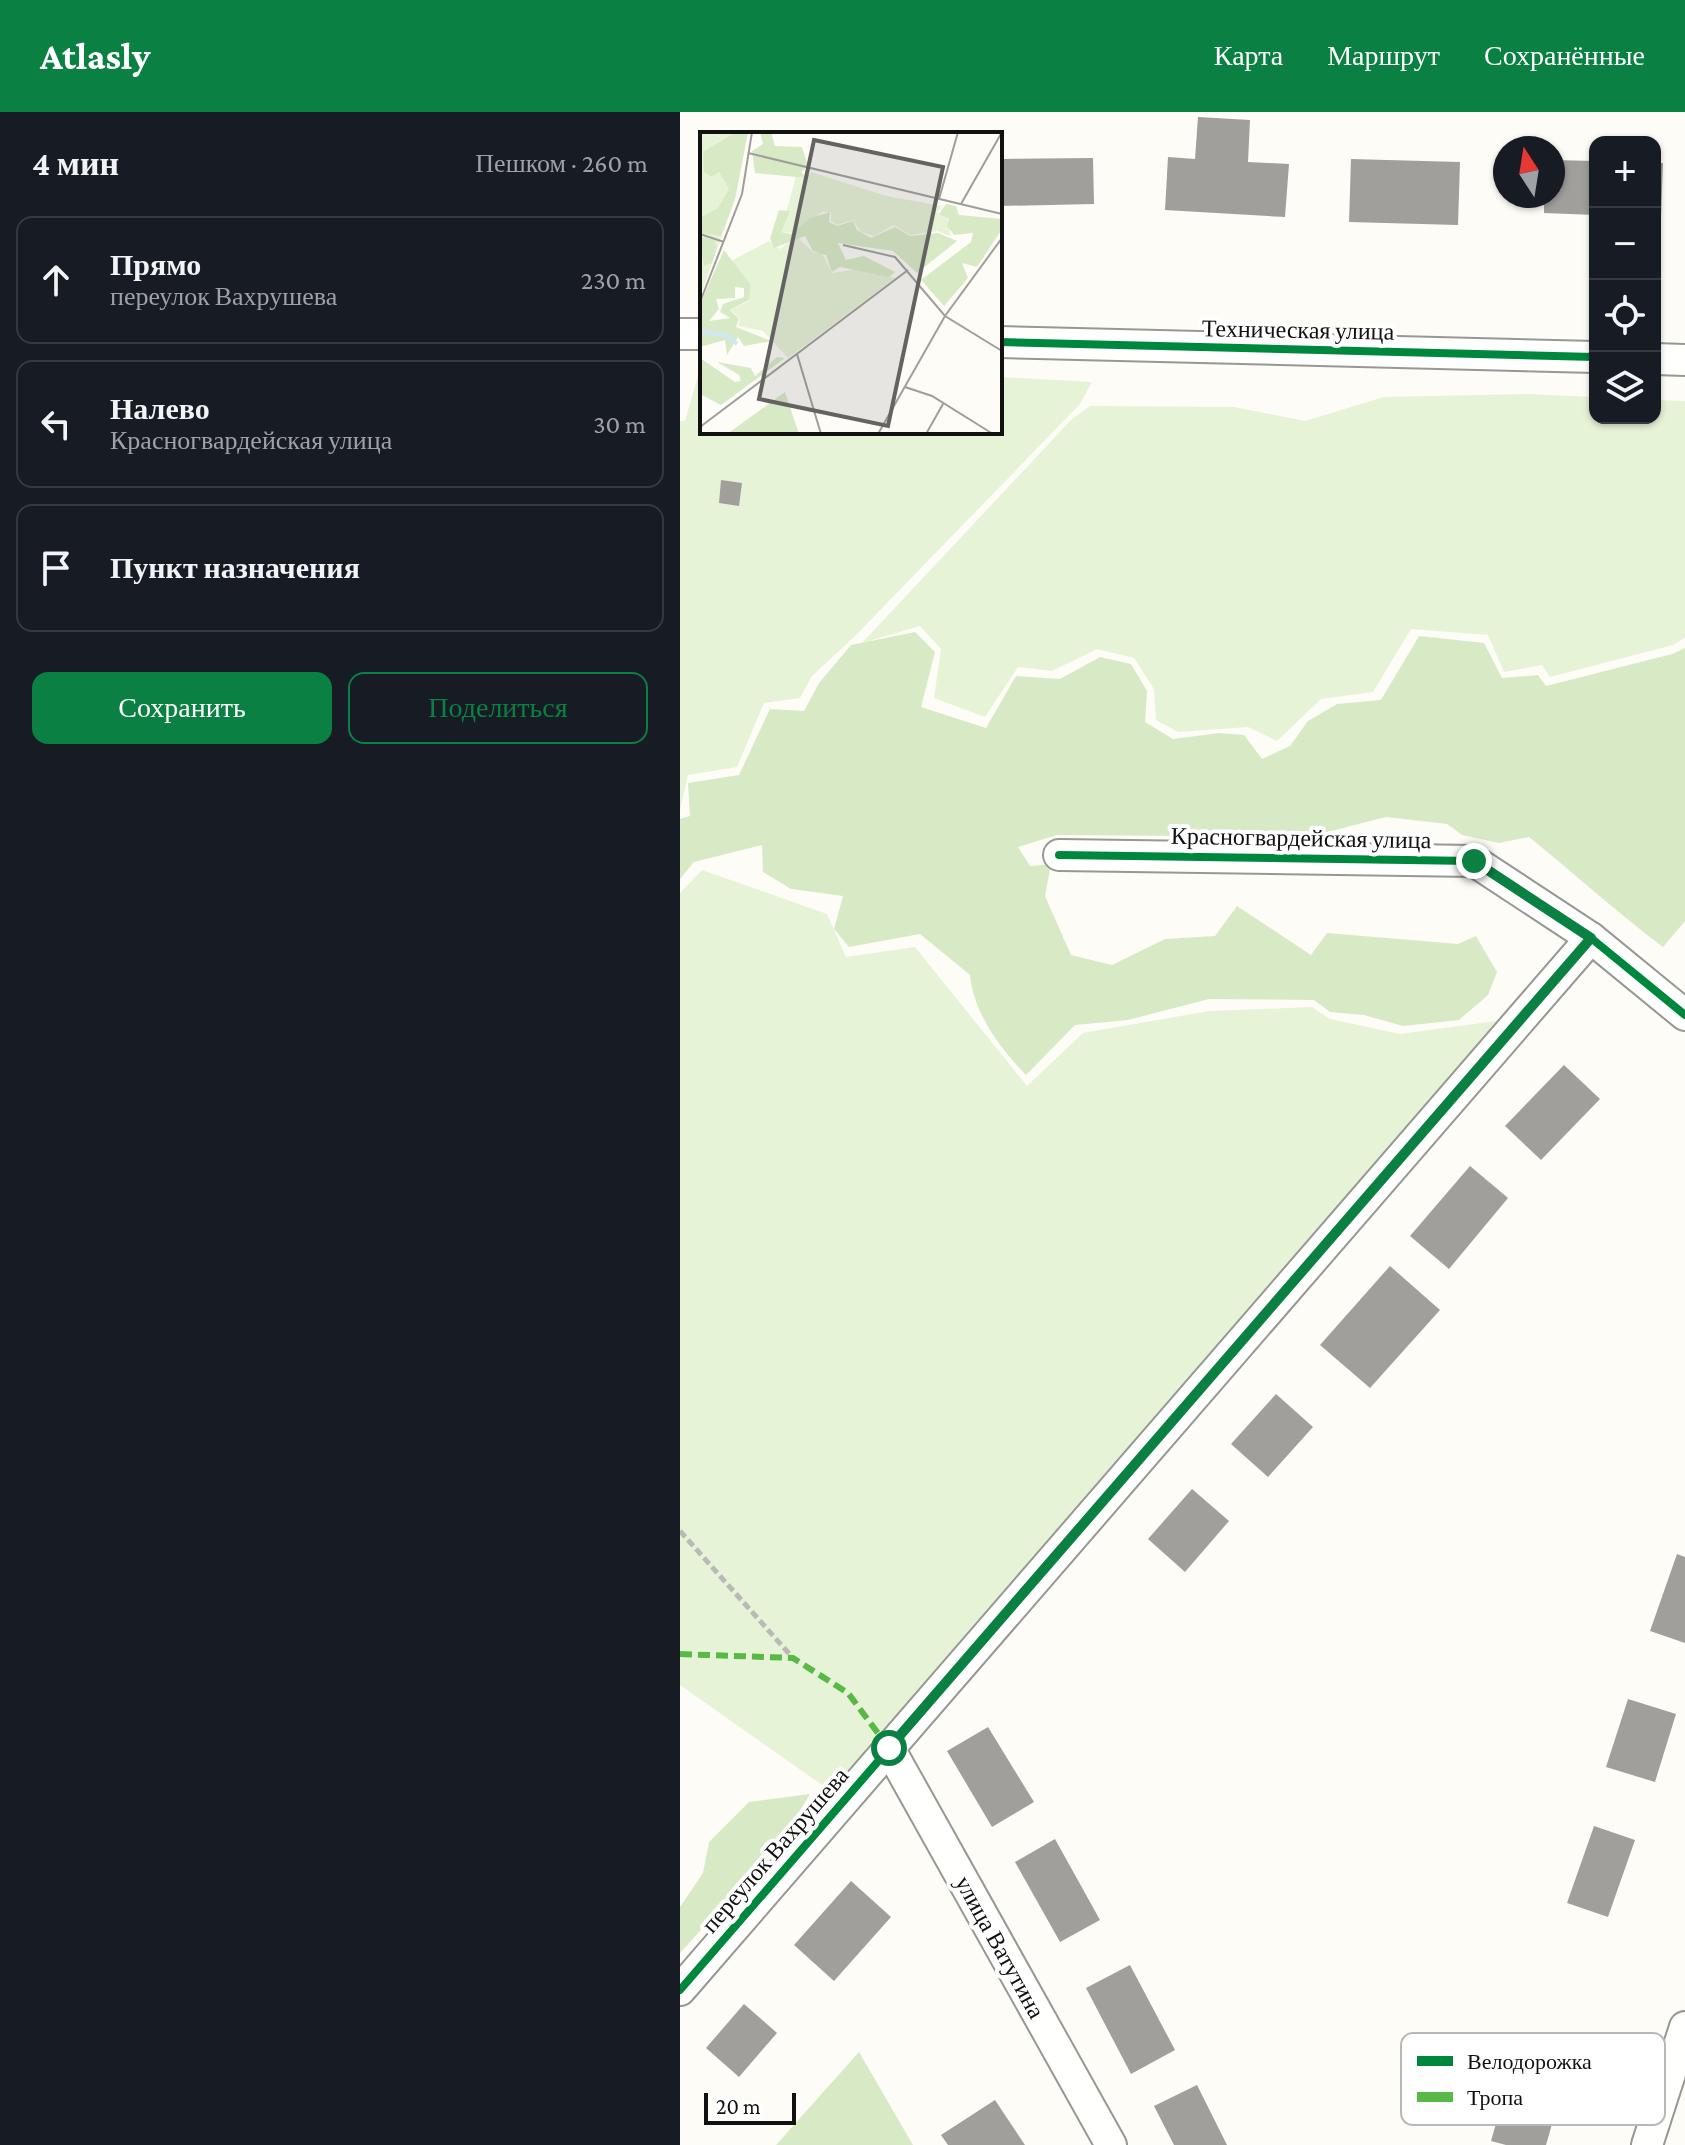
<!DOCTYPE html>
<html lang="ru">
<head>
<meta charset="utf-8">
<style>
	:root { --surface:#171b24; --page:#20242c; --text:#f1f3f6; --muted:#9ea1a6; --line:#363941; --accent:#0b8043 }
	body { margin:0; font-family:"Crimson Pro",serif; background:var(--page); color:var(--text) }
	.controls { position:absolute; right:24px; top:24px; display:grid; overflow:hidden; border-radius:16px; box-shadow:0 2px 6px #0004 }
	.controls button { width:72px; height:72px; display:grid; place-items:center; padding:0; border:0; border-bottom:2px solid var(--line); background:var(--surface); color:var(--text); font:40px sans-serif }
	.compass { position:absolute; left:813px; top:24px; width:72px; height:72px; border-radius:50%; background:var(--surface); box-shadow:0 2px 6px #0004; rotate:348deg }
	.scale { position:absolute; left:24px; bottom:20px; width:92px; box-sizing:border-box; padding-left:8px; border:4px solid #111; border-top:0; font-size:22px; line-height:28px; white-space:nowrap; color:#111; -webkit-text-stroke:6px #fff; paint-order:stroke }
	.stop { position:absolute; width:24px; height:24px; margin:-18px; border:6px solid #0b8043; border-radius:50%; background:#fff }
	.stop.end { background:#0b8043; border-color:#fff; box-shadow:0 2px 8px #0008 }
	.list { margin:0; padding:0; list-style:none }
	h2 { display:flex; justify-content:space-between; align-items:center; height:104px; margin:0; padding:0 32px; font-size:34px }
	h2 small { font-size:26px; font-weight:400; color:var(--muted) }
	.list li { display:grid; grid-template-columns:52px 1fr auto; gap:24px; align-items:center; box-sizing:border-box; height:128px; margin:0 16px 16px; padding:0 16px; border:2px solid var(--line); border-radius:16px }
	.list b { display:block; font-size:30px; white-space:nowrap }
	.list p { margin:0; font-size:26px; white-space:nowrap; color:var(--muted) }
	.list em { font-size:26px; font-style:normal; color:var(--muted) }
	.actions { display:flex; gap:16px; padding:24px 32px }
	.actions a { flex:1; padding:18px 0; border:2px solid var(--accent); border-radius:16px; text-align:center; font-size:28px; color:var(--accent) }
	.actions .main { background:var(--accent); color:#fff }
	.icon { flex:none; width:44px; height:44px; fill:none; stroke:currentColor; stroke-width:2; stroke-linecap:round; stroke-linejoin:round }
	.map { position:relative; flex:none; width:1005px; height:2033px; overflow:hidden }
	header { display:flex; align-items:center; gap:48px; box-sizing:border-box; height:112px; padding:0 40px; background:var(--accent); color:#fff }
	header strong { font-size:38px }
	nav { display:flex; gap:44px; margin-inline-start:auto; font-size:28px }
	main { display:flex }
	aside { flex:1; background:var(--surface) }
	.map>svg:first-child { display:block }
	.green { fill:#e7f3d7 }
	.forest { fill:#d8eac5 }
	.building { fill:#a19f9c }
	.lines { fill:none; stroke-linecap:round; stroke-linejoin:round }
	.street-casing { stroke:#979795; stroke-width:34 }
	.path { stroke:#b9b9b8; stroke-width:5; stroke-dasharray:8 4; stroke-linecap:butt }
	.street { stroke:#fffffe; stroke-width:30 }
	.quiet { stroke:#58b947; stroke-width:6; stroke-dasharray:12 6; stroke-linecap:butt }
	.cycleway-casing { stroke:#fff; stroke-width:13 }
	.cycleway { stroke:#00873e; stroke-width:8 }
	.route { stroke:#0b8043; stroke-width:10 }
	.labels { text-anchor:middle; stroke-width:8; stroke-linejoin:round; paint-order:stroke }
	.street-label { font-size:24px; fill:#111; stroke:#fff }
	.inset-river { fill:none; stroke:#cde8f7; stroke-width:4 }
	.inset-road { fill:none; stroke:#9f9e9b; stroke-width:2 }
	.view { fill:#646362; fill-opacity:0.15; stroke:#646362; stroke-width:4 }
	.inset-edge { fill:none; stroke:#111; stroke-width:4 }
	.key { fill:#fff; stroke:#b8b8b8; stroke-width:2 }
	.key-label { font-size:22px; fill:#111 }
</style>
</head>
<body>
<header>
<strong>Atlasly</strong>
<nav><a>Карта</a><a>Маршрут</a><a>Сохранённые</a></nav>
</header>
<main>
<aside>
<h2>4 мин<small>Пешком · 260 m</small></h2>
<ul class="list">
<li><svg class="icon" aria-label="ahead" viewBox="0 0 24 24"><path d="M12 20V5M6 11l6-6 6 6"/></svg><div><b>Прямо</b><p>переулок Вахрушева</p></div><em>230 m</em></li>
<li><svg class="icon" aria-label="left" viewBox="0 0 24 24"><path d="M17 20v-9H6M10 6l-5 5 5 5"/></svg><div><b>Налево</b><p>Красногвардейская улица</p></div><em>30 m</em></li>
<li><svg class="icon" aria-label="arrive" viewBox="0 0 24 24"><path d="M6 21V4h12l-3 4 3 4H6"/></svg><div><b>Пункт назначения</b></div></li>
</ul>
<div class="actions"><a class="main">Сохранить</a><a>Поделиться</a></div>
</aside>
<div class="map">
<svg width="1005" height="2033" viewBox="0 0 1005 2033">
	<rect width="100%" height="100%" fill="#fdfcf7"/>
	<g class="green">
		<polygon points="22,250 22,320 320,320 320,265 412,270 400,292 175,524 132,564 120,586 84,591 57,655 8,663 0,699 0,309 5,309"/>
		<polygon points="849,282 915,285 915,306 975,306 975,288 1005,289 1005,526 993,533 870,565 862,553 824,560 808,523 731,517 693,580 641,587 597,629 568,615 498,620 476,608 474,577 454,546 417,537 372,559 338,555 305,605 254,586 261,537 240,514 182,531 391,308 410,294 554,295 625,309 704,285"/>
		<polygon points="22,758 147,802 166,845 235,835 347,974 403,921 529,899 632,895 650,907 720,922 824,908 152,1680 0,1573 0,781"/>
	</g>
	<g class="forest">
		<path d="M235,520L255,540L241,595L306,616L336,564L380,567L420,545L451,552L467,579L465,610L493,627L539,621L564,623L582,647L610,634L628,609L657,592L701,588L739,524L804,531L822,566L858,563L866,574L992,542L1005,536V809L983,835C936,800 894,761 849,725L819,731L782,723L767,712L706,705L628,725L377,723L338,735L350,754L371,752L365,784L391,843L432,853L485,827L535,824L557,794L631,843L647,821L778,832L796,824L817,860L808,883L779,908L723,914L684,903L650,900L634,888L529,887L448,908L395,913L346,963C320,936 294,902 290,863L240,822L169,835L154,817L163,784L111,777L83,760L82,733L14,750L0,767V707L10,704L8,671L59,663L90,597L124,599L139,571L171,533Z"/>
		<polygon points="130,1682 101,1730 0,1841 0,1795 23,1761 29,1730 69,1690"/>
		<polygon points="179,1940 233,2033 96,2033"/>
	</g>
	<g class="building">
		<polygon points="518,5 570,8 568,50 609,52 605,105 485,98 488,45 515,47"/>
		<polygon points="413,46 414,92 320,94 320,47"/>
		<polygon points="671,47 780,50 778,113 669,110"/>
		<polygon points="873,48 915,49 915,103 864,101 864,84 873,84"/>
		<polygon points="975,51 983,51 981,105 975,105"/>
		<polygon points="41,368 62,371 59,394 39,391"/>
		<polygon points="884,953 920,987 861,1048 825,1014"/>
		<polygon points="790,1054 828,1086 769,1157 730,1124"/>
		<polygon points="710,1154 760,1198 690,1276 640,1233"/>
		<polygon points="596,1282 633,1315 588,1365 551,1332"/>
		<polygon points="512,1377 549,1409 505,1460 468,1427"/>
		<polygon points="997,1442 1005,1445 1005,1531 970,1519"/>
		<polygon points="948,1587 996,1602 975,1670 926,1655"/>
		<polygon points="308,1615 354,1690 312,1715 267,1639"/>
		<polygon points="914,1714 955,1728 928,1805 887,1791"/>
		<polygon points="375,1727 420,1808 380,1830 335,1750"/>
		<polygon points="171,1769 211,1805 154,1869 114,1833"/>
		<polygon points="450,1853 495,1938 451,1962 406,1876"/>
		<polygon points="64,1892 97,1921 59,1965 26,1936"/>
		<polygon points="839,1931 891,1946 866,2033 826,2033 811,2029"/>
		<polygon points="517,1973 547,2033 494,2033 474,1994"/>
		<polygon points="315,1988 345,2033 268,2033 261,2023"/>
	</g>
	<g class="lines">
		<g class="street-casing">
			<g id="street">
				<polyline points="0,222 22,222"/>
				<polyline points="320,230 915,245"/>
				<polyline points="975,247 1005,248"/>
				<polyline points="379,743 794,749 911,826 1005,903"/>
				<polyline points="209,1636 431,2033"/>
				<polyline points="0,1878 911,826"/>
				<polyline points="967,2033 1005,1915"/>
			</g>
		</g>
		<polyline class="path" points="0,1419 113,1546"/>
		<use href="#street" class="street"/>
		<polyline class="quiet" points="0,1542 113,1546 168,1581 209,1636"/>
		<g class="cycleway-casing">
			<g id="cycleway">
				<polyline points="320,230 915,245"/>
				<polyline points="379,743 794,749 911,826 1005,903"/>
				<polyline points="0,1878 911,826"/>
			</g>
		</g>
		<use href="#cycleway" class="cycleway"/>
	</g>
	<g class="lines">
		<polyline class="route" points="209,1636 911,826 794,749"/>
	</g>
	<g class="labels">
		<g class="street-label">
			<text transform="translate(618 218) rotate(1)" y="8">Техническая улица</text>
			<text transform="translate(621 726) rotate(1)" y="8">Красногвардейская улица</text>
			<text transform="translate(95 1738) rotate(-49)" y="8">переулок Вахрушева</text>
			<text transform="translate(320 1835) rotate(61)" y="8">улица Ватутина</text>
		</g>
	</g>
	<g transform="translate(20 20)">
		<rect width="302" height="302" fill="#fdfcf7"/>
		<path d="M0,0H48L35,67L0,165ZM111,40L186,64L242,74L237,80L248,87L250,104L237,99L210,103L194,93L174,104L161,100L153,88L137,93L131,89V80H123L128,76L91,101L81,100L96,44L107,47ZM97,105L113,120L122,121L132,141L158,137L195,146L88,226L63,199L38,194L40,187L31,178L49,169L51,154L31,129L69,109L79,117Z" fill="#e7f3d7"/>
		<path d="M36,0H48L35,67L21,104L0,101V86L18,76L29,57L19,40L12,45L4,40L3,20ZM60,0H71L75,14L102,15L108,34L101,40L107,46L55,41L52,19L63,12ZM246,72L256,74L259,83L302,87V97L277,135L262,131L268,146L244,174L221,148L271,110L273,101L254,103L247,94L249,87L239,82ZM79,78L90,79L81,100L91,102L110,86L130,80L129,90L137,94L153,89L157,98L171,106L195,95L210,104L238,101L257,109L217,141L193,119L138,111L146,128L164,124L195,140L189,145L140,135L132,140L126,123L113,119L105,104L74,116L70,106ZM0,105L14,107L17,116L12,131L4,134ZM24,118L51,153L49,168L30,178L39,187L36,195L71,209L44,214L38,205L27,223L25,208L0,215V172ZM35,155L44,156V165L23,172L20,180L30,186L9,189L19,177L16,167L35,166ZM77,225L85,226L21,273L0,262V226L35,250L41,249L39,243L17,230L51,236L55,244ZM85,260L99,302H27Z" fill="#d8eac5" fill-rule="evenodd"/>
		<path class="inset-river" d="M0,199L28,204L37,212"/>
		<path class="inset-road" d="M48,21L302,82M239,67L258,0M261,72L302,0M0,102L24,110M143,113L195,125L245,184L302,219M0,170L42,62L52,0M97,222L121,302M205,255L232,264L293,302M0,295L208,138M178,302L245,184L302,106M226,302L243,272"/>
		<path class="view" d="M114,8L243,35L188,294L59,267Z"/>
		<rect width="302" height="302" class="inset-edge"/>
	</g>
	<rect x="721" y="1921" width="264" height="92" rx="12" class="key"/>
	<rect x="737" y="1944" width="36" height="10" fill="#00873e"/>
	<rect x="737" y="1980" width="36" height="10" fill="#58b947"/>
	<g class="key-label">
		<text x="787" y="1957">Велодорожка</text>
		<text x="787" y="1993">Тропа</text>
	</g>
</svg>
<div class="controls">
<button>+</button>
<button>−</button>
<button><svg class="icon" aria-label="locate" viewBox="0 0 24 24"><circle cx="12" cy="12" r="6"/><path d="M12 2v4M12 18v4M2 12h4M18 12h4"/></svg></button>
<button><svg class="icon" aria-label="layers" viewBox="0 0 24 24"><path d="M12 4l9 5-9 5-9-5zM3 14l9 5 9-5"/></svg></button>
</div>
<svg class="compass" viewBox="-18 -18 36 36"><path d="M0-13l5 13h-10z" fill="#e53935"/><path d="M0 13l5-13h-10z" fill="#9ea1a6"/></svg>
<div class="scale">20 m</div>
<div class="stop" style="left:209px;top:1636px"></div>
<div class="stop end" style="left:794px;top:749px"></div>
</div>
</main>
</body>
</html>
